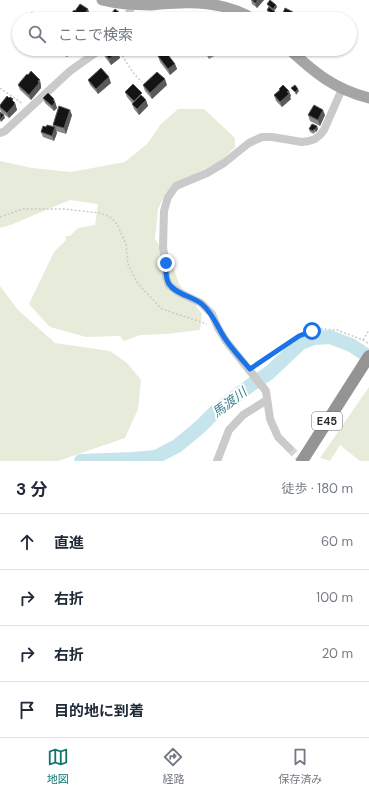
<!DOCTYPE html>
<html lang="ja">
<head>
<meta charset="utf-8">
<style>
	:root { --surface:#fff; --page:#f6f6f7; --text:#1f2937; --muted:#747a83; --line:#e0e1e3; --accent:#0f766e }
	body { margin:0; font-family:"DM Sans","Noto Sans JP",sans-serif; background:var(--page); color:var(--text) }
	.stop { position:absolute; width:12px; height:12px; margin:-9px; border:3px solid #1a73e8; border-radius:50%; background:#fff }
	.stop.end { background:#1a73e8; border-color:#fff; box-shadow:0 1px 4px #0008 }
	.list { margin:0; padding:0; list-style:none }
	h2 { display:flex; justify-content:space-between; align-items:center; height:52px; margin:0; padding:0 16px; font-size:17px }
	h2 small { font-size:13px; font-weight:400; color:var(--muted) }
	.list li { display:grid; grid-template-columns:26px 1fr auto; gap:12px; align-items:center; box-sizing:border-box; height:56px; padding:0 16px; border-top:1px solid var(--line) }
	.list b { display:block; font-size:15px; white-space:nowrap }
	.list em { font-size:13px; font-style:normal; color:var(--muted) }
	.icon { flex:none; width:22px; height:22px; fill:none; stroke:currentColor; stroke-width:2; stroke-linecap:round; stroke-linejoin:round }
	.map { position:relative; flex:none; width:369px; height:461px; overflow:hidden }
	.search { position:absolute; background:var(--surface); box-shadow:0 1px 3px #0004; left:12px; right:12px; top:12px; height:44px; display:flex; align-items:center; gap:10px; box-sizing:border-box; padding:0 14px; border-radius:22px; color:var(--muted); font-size:15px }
	.sheet { height:276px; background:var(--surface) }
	nav { display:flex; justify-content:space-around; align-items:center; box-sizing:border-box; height:56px; border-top:1px solid var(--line); background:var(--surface); font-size:11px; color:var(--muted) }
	nav a { display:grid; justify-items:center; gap:2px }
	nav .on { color:var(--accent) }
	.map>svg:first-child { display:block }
	.green { fill:#e7ebda }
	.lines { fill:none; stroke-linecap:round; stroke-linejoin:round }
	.river { stroke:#c6e4eb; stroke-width:14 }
	.minor-tunnel { stroke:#d5d5d5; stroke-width:8; stroke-dasharray:8 4; stroke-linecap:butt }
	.path { stroke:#cacaca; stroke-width:1.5; stroke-dasharray:2 2; stroke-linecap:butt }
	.minor { stroke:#cacaca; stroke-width:8 }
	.major { stroke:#a5a5a5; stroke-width:11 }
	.highway { stroke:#949494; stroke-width:12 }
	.wall { fill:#8a8a8a }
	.shaded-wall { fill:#5a5a5a }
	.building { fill:#141414; stroke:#5a5a5a }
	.route { stroke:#1a73e8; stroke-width:5 }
	.labels { text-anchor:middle; stroke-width:4; stroke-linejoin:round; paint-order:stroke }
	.shield { fill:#fff; stroke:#6c6c6c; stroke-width:1 }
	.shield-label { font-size:11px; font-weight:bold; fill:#2d2d2d }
	.water-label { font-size:13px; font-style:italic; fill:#3b7f90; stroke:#fff }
</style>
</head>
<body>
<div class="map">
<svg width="369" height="461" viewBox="0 0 369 461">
	<rect width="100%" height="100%" fill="#fff"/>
	<g class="green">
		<polygon points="178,109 204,109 235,138 235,147 221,161 188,177 166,192 158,209 155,239 174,269 179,284 202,314 200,330 166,334 140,335 124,341 120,336 86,337 50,327 29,304 54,252 66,240 66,236 70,236 78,228 95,225 98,204 70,200 13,224 0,228 0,161 32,168 71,172 125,162 147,144 161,124"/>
		<polygon points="0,286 18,310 55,343 110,351 127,363 141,380 138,409 125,438 58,461 0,461"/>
		<polygon points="369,387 369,461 360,461 340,445 330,461 320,458"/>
	</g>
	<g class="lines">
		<polyline class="river" points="81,461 133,459 156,457 177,446 200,427 216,411 252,384 269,373 301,343 314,338 330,337 351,345 369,357"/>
		<polyline class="minor-tunnel" points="289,448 302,461"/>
		<g class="path">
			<polyline points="118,49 134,74 142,82"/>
			<polyline points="0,88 23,104"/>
			<polyline points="0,217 23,209 64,209 100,213 110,217 117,224 126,244 128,264 138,284 162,309 207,324"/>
			<polyline points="363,340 369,330"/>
			<polyline points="255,366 299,336 312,331 323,329 337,330 363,340 369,344"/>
		</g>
		<g class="minor">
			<polyline points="127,19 132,4"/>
			<polyline points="0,133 5,131 70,71 101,49"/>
			<polyline points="289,448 278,437 270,419 266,391 226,341 218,328 212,314 201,303 178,292 169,285 166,277 166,263 163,248 164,211 168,197 176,186 207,173 224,163 249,143 262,137 272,137 302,142 309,141 315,139 320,135 324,130 342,89"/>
			<polyline points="217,461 229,430 243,415 267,400"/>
		</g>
		<g class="major">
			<path d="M102,0C118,4 134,5 151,5C161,4 171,3 181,3C206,2 232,6 253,19"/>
			<path d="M289,49C315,73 334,89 369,98"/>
		</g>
		<polyline class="highway" points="302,461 369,356"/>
	</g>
	<g class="wall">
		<polygon points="251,0 264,0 257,8 252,4"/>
		<polygon points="267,4 276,5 277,7 274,11 276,14 274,17 268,13 267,10 271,9 268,6"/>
		<polygon points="55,49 71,49 72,50 67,57 55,50"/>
		<polygon points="78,49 91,49 84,56"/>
		<polygon points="100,49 115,49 118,52 120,58 111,65 102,53"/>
		<polygon points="203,49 214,49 216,55 209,59"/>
		<polygon points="216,49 220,49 222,53 218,54"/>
		<polygon points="228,49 235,49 229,51"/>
		<polygon points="158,56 175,64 177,69 170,75 160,62"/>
		<polygon points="88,80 111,83 98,94 90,85"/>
		<polygon points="21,81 41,85 41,88 31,100 20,90 18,85 21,82"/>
		<polygon points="143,85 167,85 152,99 145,91"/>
		<polygon points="279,89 289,91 291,96 290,97 291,99 282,107 276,101 274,95 279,90"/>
		<polygon points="125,92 143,96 146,100 148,106 139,115 134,109 132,104 132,103 127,97"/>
		<polygon points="43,98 54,99 57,108 54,111 45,103"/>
		<polygon points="14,102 15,103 17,110 9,118 1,112 0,109 0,105"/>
		<polygon points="72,115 66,134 56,131 57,133 54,141 43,137 41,132 46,127 54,127 53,125"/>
		<polygon points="308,115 325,115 320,126 310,121"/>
		<polygon points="317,126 318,129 316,132 315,132 314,134 310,132 309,129"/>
	</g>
	<g class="shaded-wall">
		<polygon points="258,0 264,0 257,8 255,3"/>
		<polygon points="276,5 277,7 274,11 273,9"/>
		<polygon points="88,9 90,15 87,19 81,19"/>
		<polygon points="275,12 276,14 274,17 273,14"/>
		<polygon points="293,12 295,17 295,19 290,19"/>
		<polygon points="120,13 122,19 116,19"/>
		<polygon points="67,49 71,49 72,50 67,57 65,52"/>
		<polygon points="83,49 91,49 84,56 82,50"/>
		<polygon points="166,49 170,49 166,52 165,50"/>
		<polygon points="118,52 120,58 111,65 109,59"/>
		<polygon points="175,64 177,69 170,75 168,69"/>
		<polygon points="109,77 111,83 98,94 96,89"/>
		<polygon points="165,79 167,85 152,99 150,93"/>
		<polygon points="40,80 41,85 41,88 31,100 29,95"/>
		<polygon points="298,89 299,91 296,95 295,92"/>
		<polygon points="289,91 291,96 290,97 291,99 282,107 280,102"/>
		<polygon points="54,99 57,108 54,111 52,106 53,100"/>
		<polygon points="146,100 148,106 139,115 137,109"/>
		<polygon points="15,103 17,110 9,118 7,113"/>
		<polygon points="70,110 72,115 66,134 64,128"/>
		<polygon points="323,110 325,115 320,126 318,120"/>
		<polygon points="4,115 5,118 1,122 0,120"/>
		<polygon points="317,126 318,129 316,132 315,130"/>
		<polygon points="55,127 57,133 54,141 52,136"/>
	</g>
	<g class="building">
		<polygon points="252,0 258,0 255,3"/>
		<polygon points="270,0 276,5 273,9 267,4"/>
		<polygon points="80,4 88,9 81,19 72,19 69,17 74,10 75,11"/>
		<polygon points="269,7 275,12 273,14 267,10"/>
		<polygon points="285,8 293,12 290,19 281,18"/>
		<polygon points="115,9 120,13 116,19 107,19"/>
		<polygon points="32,12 38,18 37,19 26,19"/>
		<polygon points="173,14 175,19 162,19"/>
		<polygon points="199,17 200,19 194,19"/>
		<polygon points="206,17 207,19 201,19"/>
		<polygon points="61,49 67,49 65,52"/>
		<polygon points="101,49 115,49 118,52 109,59"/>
		<polygon points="204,49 214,49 207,53"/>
		<polygon points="216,49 220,49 221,50 217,52"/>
		<polygon points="165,51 175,64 168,69 158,56"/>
		<polygon points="101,68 109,77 96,89 88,80"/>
		<polygon points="31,71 40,80 38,81 39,83 29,95 18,85 21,81 27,74 28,75"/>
		<polygon points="157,72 165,79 150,93 143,85"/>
		<polygon points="133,84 142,93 134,101 125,92"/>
		<polygon points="283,85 289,91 287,92 289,94 280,102 274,95 280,90 279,89"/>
		<polygon points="295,85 298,89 295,92 291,88"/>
		<polygon points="48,93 54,99 53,100 55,102 52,106 43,98"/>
		<polygon points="141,95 146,100 137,109 132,104"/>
		<polygon points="7,96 9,98 10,97 13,99 12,100 15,103 14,104 15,104 7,113 0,107 0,105"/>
		<polygon points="314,105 323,110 318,120 308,115"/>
		<polygon points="59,106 70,110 64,128 53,125"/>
		<polygon points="0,112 4,115 0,120"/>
		<polygon points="312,124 317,126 315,130 314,129 313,131 309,129"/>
		<polygon points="47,125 55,127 52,136 41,132 43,126 46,127"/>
	</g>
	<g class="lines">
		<path class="route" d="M166,263C166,270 165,278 169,284C176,295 193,296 203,305C214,315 218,329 226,340C233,350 242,360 250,369L299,336L312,331"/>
	</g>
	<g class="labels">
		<rect class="shield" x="312" y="412" width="30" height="18" rx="3"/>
		<g class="shield-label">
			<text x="327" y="425">E45</text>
		</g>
		<g class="water-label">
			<text transform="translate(229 402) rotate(-37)" y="5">馬渡川</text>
		</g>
	</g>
</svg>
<div class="stop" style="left:312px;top:331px"></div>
<div class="stop end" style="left:166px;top:263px"></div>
<div class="search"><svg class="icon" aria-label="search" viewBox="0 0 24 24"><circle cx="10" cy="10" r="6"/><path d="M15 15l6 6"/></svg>ここで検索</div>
</div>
<section class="sheet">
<h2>3 分<small>徒歩 · 180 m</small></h2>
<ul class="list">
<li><svg class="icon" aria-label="ahead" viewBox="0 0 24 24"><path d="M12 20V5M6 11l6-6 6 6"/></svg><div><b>直進</b></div><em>60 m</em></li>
<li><svg class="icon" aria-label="right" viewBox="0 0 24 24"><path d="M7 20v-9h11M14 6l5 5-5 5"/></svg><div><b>右折</b></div><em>100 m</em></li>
<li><svg class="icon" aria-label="right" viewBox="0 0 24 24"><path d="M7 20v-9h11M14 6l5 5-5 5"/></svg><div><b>右折</b></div><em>20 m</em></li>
<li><svg class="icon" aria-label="arrive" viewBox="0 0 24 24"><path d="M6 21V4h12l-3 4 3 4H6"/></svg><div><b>目的地に到着</b></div></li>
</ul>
</section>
<nav>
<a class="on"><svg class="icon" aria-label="map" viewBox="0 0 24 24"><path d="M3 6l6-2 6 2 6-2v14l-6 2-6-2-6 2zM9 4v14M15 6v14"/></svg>地図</a>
<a><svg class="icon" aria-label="directions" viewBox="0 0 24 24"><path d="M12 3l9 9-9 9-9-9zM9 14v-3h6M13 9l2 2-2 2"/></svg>経路</a>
<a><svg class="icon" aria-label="saved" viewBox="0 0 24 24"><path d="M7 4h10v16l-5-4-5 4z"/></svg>保存済み</a>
</nav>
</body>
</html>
